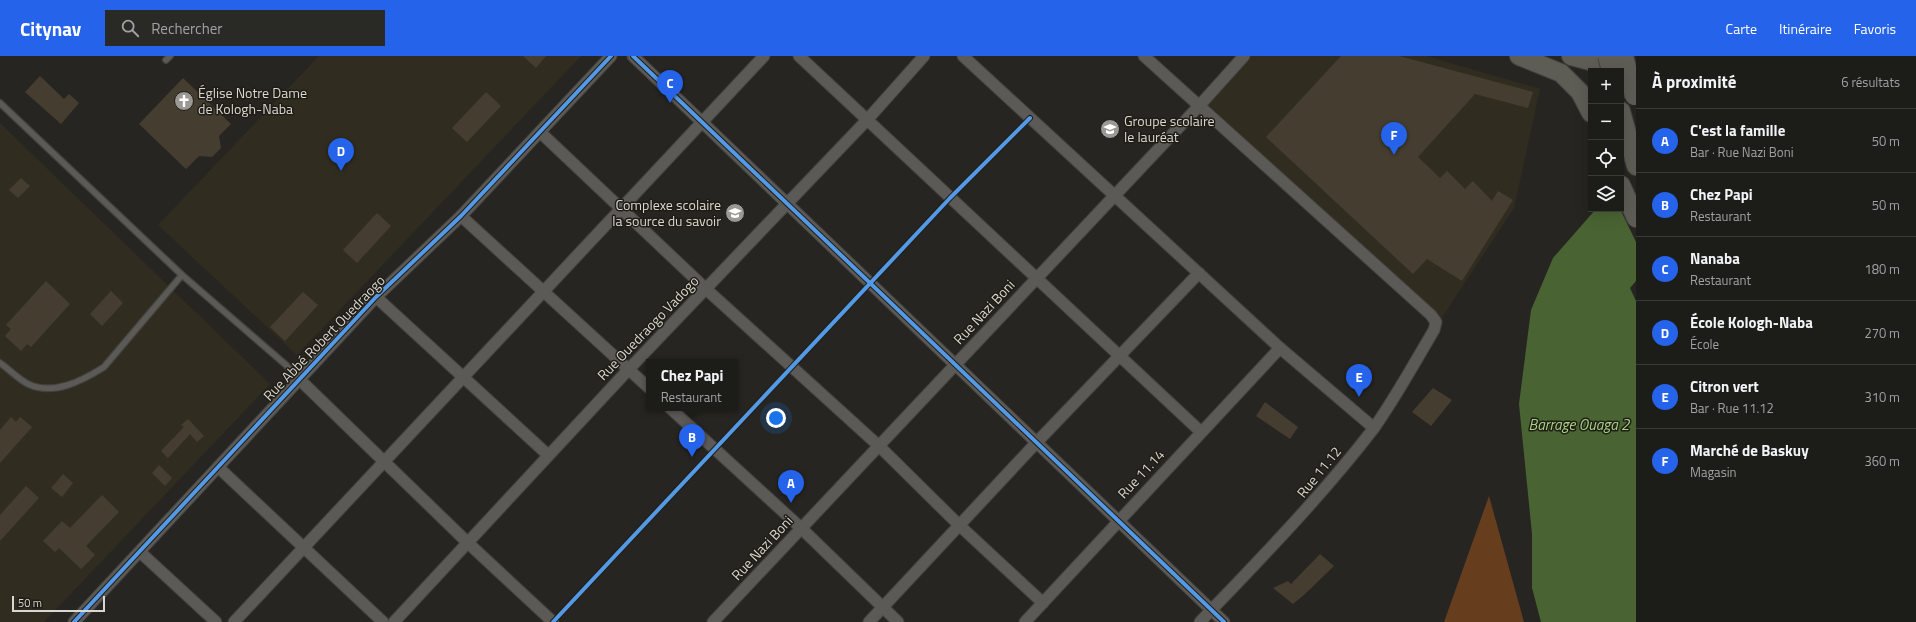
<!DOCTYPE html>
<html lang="fr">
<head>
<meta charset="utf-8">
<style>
	:root { --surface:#1c1c19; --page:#292926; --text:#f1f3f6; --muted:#a0a1a2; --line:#3a3a38; --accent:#2563eb }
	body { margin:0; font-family:"Titillium Web",sans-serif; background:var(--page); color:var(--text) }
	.controls { position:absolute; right:12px; top:12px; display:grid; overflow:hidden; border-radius:0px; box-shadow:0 4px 16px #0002 }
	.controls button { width:36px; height:36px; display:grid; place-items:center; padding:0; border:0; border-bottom:1px solid var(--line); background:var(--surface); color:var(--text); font:20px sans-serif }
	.scale { position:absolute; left:12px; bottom:10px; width:93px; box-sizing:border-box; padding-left:4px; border:2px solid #d9d7d2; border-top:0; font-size:11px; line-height:14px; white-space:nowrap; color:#d9d7d2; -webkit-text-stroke:3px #1f1d15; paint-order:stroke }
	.you { position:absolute; left:776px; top:362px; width:14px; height:14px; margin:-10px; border:3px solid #fff; border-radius:50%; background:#1a73e8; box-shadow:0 0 0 6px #1a73e833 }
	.badge { display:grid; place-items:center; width:26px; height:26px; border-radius:50%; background:var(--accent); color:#fff; font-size:13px; font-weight:700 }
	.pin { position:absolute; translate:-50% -33px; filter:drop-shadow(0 1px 2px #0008) }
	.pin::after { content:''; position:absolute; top:21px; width:14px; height:12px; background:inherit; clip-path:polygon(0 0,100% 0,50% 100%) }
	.popup { position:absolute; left:646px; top:303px; width:92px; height:52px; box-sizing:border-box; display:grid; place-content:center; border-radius:0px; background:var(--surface); filter:drop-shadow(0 1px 3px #0005); font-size:13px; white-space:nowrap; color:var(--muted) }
	.popup b { font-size:15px; color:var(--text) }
	.popup::after { content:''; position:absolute; left:50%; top:100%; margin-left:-8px; border:8px solid transparent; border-top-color:var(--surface) }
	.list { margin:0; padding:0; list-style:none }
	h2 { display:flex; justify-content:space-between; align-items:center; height:52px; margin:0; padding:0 16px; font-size:17px }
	h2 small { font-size:13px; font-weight:400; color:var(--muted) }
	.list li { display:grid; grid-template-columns:26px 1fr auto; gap:12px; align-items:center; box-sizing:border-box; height:64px; padding:0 16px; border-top:1px solid var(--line) }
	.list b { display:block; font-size:15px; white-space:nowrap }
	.list p { margin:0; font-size:13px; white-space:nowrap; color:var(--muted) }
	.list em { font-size:13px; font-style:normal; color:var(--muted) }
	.icon { flex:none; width:22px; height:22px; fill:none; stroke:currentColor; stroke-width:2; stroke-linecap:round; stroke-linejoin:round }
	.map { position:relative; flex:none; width:1636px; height:566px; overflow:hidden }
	header { display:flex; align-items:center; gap:24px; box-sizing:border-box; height:56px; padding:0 20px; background:var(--accent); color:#fff }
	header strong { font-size:19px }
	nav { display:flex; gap:22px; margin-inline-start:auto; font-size:14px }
	.search { width:280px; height:36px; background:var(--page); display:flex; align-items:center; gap:10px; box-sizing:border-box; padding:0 14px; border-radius:0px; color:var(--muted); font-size:15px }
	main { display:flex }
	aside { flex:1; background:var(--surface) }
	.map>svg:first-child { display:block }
	.built { fill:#302d20 }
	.green { fill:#663e1e }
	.water { fill:#496432 }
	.pier { fill:#262521 }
	.building { fill:#453e30 }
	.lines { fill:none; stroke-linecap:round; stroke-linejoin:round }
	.service-casing { stroke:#43423f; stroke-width:8 }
	.minor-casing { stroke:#43423f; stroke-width:13 }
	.primary-casing { stroke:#43423f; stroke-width:20 }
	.service { stroke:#5b5a57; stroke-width:5.5 }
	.minor { stroke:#5b5a57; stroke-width:11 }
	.primary { stroke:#5d5c55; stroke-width:18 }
	.primary-bridge-casing { stroke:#43423f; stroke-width:20; stroke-linecap:butt }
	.primary-bridge { stroke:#5d5c55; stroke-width:18 }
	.cycleway-casing { stroke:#1f1d15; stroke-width:6 }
	.cycleway { stroke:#5399e6; stroke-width:4 }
	.labels { text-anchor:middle; stroke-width:3; stroke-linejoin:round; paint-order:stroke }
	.poi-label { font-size:14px; fill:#d9d7d2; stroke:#1f1d15; text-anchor:start }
	.street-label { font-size:14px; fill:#d9d7d2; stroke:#1f1d15 }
	.water-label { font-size:15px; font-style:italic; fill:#a7d484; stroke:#1f1d15 }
</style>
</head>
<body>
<header>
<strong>Citynav</strong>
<div class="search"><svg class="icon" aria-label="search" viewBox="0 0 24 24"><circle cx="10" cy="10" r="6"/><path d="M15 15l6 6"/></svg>Rechercher</div>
<nav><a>Carte</a><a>Itinéraire</a><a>Favoris</a></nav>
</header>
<main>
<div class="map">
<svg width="1636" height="566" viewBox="0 0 1636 566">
	<rect width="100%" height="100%" fill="#262521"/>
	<g class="built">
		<polygon points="319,0 581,0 297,299 158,169"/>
		<polygon points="1248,0 1426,0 1540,33 1514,152 1441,263 1205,46"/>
		<polygon points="0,67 270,328 44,566 0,566"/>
	</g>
	<polygon class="green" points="1489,440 1524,566 1444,566"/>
	<polygon class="water" points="1636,107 1636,225 1630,232 1636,245 1636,566 1541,566 1532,532 1532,478 1519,348 1531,254 1553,202 1596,153 1621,153"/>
	<polygon class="pier" points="1636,105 1636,186 1620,153 1621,121"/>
	<g class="building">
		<polygon points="523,0 546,0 536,12"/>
		<polygon points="1341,0 1399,0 1533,36 1528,52 1475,38 1418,101 1440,122 1447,115 1465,133 1473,125 1492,145 1498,135 1513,144 1462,225 1427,203 1413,218 1266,81"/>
		<polygon points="40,20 64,43 69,38 79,47 61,68 25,36"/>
		<polygon points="183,22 231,68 219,80 221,92 212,101 199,100 186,113 139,68"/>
		<polygon points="486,36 501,50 467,86 452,72"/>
		<polygon points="21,122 30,130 18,142 9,134"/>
		<polygon points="377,157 391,170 357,207 343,194"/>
		<polygon points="46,225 70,248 31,291 27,288 21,295 5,280 11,273 6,269"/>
		<polygon points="111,235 123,247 102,270 90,258"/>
		<polygon points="303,236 318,249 285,285 270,271"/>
		<polygon points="1433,332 1452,344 1431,370 1412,356"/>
		<polygon points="1265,346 1298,371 1290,383 1256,360"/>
		<polygon points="11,361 16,366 20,361 32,371 0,407 0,374"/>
		<polygon points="188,363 204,380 197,386 190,378 168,402 161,395 184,371 181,369"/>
		<polygon points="159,409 172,422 165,430 152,417"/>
		<polygon points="63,418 73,427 62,441 51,432"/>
		<polygon points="26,430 39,442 0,485 0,459"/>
		<polygon points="102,439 119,456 86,490 95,499 81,513 59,492 55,496 43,485 62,465 70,472"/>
		<polygon points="1320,498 1334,510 1305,538 1293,548 1273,532 1288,525 1291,528"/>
	</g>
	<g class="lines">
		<g class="service-casing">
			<g id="service">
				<polyline points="166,4 170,0"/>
				<polyline points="0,47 182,219 286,309 299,323"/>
				<path d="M0,307C9,313 18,323 28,328C53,340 82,325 104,311L182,219"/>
			</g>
		</g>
		<g class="minor-casing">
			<g id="minor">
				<polyline points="633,0 1224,566"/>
				<polyline points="799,0 1201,376"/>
				<polyline points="963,0 1280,292 1374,372"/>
				<path d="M1144,0L1431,259L1436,266L1434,274C1415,306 1396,341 1374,372C1321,441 1260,503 1200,566"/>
				<polyline points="540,76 706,233 879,390 960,470 1043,547"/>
				<polyline points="461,160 649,332"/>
				<polyline points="376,241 548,399"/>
				<polyline points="299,323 467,486 553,566"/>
				<polyline points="670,352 801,472 898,566"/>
				<polyline points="218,411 383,566"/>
				<polyline points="140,496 216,566"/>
				<polyline points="74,566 376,241 461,160 611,0"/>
				<polyline points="234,566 764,0"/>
				<polyline points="394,566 629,313 867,64 924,0"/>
				<polyline points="713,566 1199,50 1244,0"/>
				<polyline points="869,566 1037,386 1199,217"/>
				<polyline points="1025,566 1280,292"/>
			</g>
		</g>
		<g class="primary-casing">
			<g id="primary">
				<polyline points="1519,0 1561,17 1580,36 1591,57"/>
				<polyline points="1571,0 1624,14"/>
				<polyline points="1621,55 1636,110"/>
				<polyline points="1621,129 1636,162"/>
			</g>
		</g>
		<use href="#service" class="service"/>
		<use href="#minor" class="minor"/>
		<use href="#primary" class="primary"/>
		<g class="primary-bridge-casing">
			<g id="primary-bridge">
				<polyline points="1607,0 1611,15"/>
				<polyline points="1624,0 1634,40"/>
			</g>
		</g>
		<use href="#primary-bridge" class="primary-bridge"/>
		<g class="cycleway-casing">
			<g id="cycleway">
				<polyline points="633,0 1224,566"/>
				<polyline points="74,566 376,241 461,160 611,0"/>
				<polyline points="553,566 950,142 1030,62"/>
			</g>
		</g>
		<use href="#cycleway" class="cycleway"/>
	</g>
	<defs>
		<g id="church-disc" transform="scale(1)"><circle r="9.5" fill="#9a9994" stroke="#1f1d15"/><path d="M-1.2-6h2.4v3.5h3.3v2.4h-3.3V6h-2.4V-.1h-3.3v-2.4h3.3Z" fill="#fff"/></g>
		<g id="school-disc" transform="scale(1)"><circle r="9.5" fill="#9a9994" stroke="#1f1d15"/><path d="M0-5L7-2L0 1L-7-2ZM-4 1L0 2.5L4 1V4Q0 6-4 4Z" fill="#fff"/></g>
	</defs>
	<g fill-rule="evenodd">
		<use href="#church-disc" x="184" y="45"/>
		<use href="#school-disc" x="1110" y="73"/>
		<use href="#school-disc" x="735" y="157"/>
	</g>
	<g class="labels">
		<g class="poi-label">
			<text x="198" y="42">Église Notre Dame<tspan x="198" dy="16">de Kologh-Naba</tspan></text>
			<text x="1124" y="70">Groupe scolaire<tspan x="1124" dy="16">le lauréat</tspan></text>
			<text x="721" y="154" text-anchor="end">Complexe scolaire<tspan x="721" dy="16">la source du savoir</tspan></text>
		</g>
		<g class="street-label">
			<text transform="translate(984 256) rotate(-47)" y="5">Rue Nazi Boni</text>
			<text transform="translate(648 272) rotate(-46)" y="5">Rue Ouedraogo Vadogo</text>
			<text transform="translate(324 282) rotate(-46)" y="5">Rue Abbé Robert Ouedraogo</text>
			<text transform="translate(1319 416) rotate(-51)" y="5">Rue 11.12</text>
			<text transform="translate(1141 418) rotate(-47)" y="5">Rue 11.14</text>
			<text transform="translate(762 492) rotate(-47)" y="5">Rue Nazi Boni</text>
		</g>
		<g class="water-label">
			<text x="1579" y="374">Barrage Ouaga 2</text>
		</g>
	</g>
</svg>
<div class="controls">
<button>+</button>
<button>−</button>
<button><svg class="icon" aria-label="locate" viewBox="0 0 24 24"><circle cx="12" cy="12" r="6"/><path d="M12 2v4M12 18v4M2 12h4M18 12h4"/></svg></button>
<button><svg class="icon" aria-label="layers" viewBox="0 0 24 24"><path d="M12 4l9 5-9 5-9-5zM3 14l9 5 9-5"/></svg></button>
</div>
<div class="scale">50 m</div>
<div class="you"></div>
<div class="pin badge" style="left:791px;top:447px">A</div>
<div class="pin badge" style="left:692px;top:401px">B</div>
<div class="popup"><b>Chez Papi</b>Restaurant</div>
<div class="pin badge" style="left:670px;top:47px">C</div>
<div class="pin badge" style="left:341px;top:115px">D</div>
<div class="pin badge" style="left:1359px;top:341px">E</div>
<div class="pin badge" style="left:1394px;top:99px">F</div>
</div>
<aside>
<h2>À proximité<small>6 résultats</small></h2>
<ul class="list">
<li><span class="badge">A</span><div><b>C'est la famille</b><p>Bar · Rue Nazi Boni</p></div><em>50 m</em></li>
<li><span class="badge">B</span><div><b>Chez Papi</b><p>Restaurant</p></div><em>50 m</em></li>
<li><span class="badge">C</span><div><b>Nanaba</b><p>Restaurant</p></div><em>180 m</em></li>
<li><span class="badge">D</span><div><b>École Kologh-Naba</b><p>École</p></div><em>270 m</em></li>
<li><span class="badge">E</span><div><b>Citron vert</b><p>Bar · Rue 11.12</p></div><em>310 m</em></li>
<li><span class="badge">F</span><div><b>Marché de Baskuy</b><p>Magasin</p></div><em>360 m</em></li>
</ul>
</aside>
</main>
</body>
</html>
